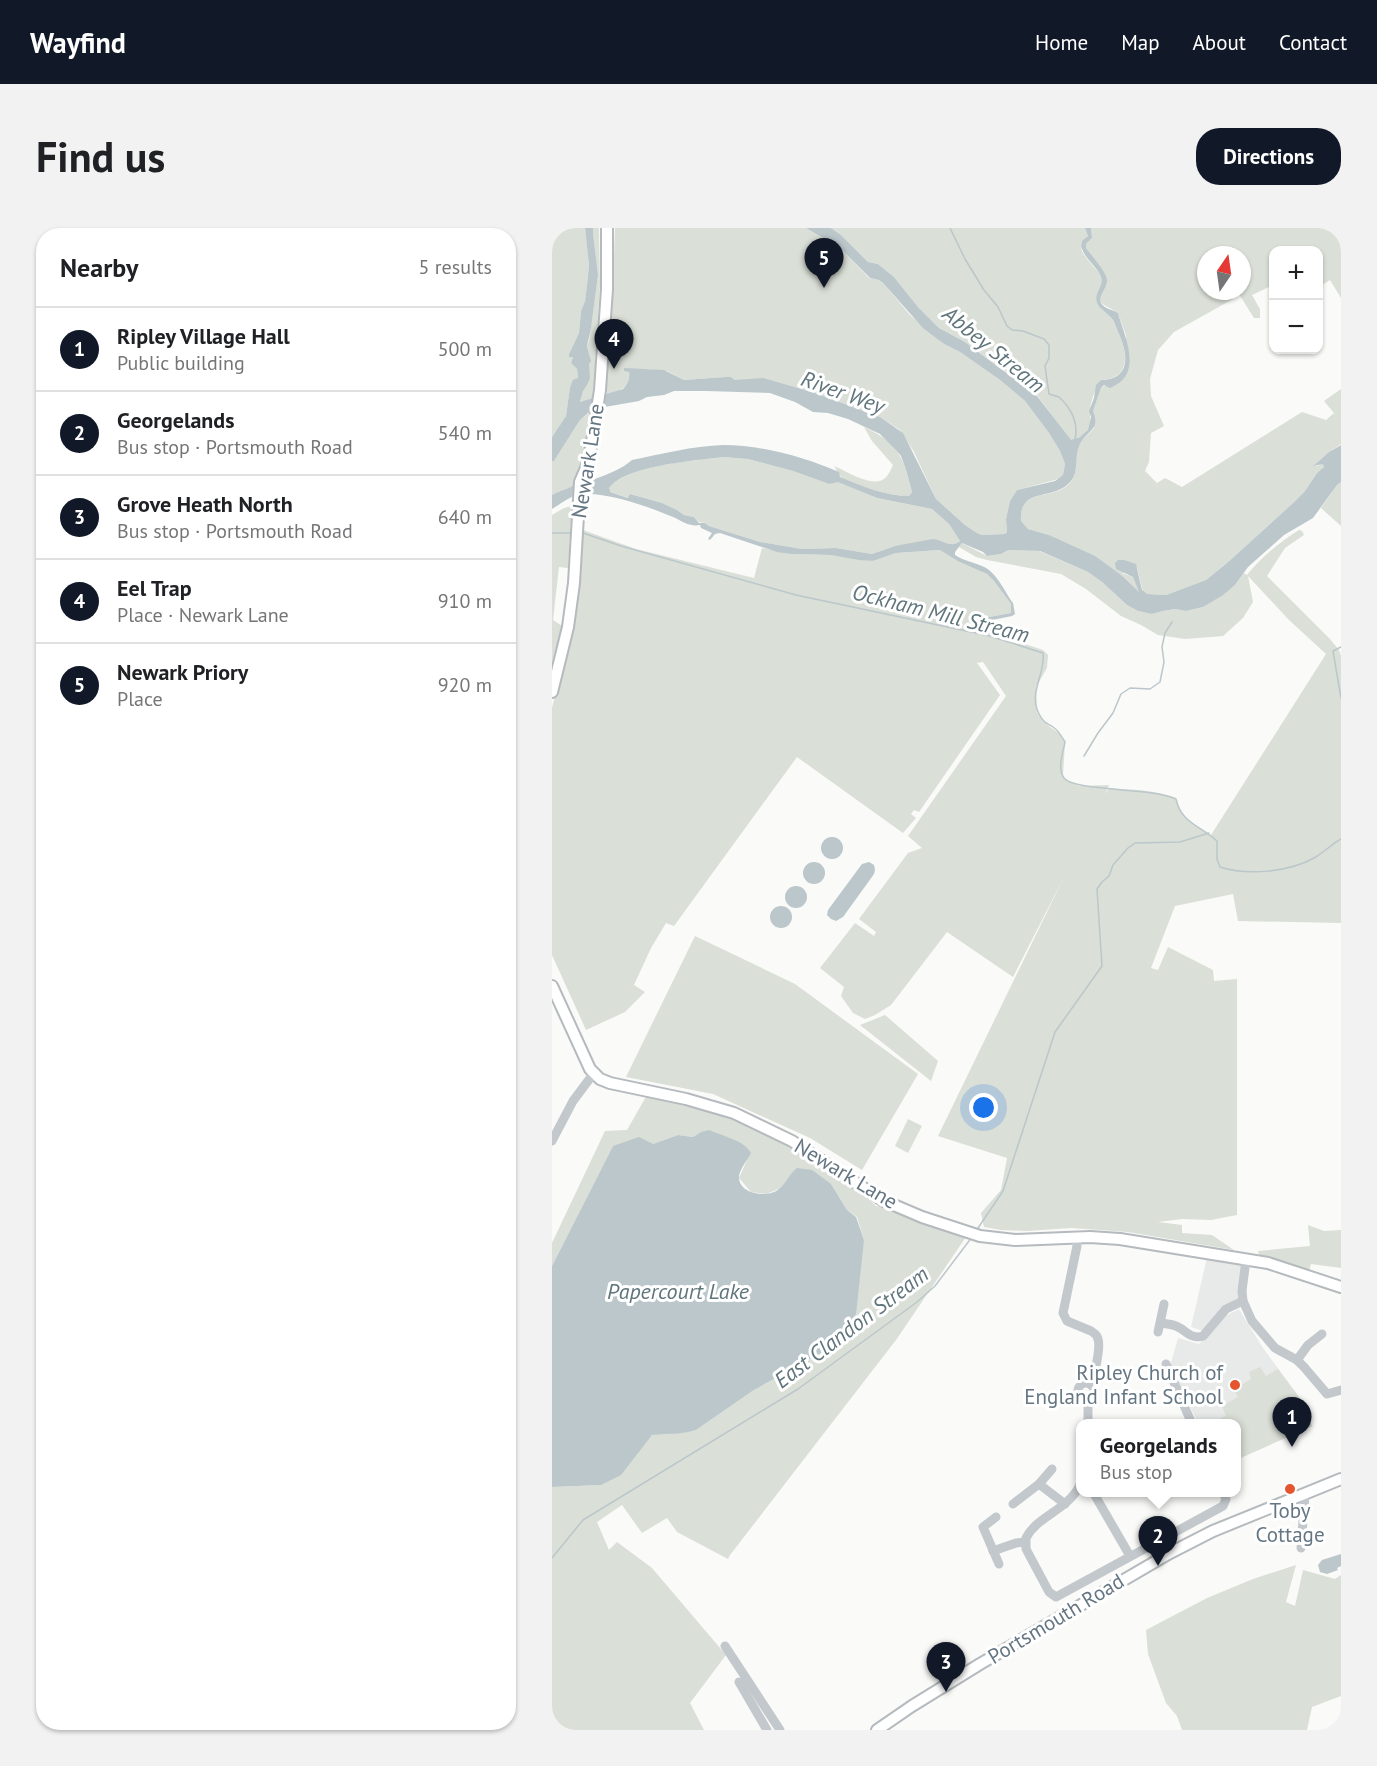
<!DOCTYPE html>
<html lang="en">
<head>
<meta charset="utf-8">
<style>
	:root { --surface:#fff; --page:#f2f2f2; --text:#202124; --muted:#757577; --line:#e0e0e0; --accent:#111827 }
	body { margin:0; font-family:"PT Sans",sans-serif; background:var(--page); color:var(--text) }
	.controls { position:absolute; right:18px; top:18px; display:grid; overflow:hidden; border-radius:12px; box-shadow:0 2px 4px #0004 }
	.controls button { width:54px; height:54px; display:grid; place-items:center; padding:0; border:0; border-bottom:2px solid var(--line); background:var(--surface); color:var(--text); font:30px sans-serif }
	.compass { position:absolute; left:645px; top:18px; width:54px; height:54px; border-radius:50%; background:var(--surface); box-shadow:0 2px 4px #0004; rotate:13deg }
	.you { position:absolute; left:432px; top:880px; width:21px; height:21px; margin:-15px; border:4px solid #fff; border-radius:50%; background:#1a73e8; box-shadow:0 0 0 9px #1a73e833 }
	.badge { display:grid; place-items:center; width:39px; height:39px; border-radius:50%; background:var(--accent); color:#fff; font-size:20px; font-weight:700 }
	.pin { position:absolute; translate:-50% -50px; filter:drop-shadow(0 2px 3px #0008) }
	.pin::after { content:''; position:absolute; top:32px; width:21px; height:18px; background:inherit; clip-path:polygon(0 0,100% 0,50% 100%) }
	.popup { position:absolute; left:524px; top:1191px; width:165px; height:78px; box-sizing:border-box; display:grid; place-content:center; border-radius:12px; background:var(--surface); filter:drop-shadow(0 2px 4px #0005); font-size:20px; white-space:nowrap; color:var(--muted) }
	.popup b { font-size:22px; color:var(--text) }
	.popup::after { content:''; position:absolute; left:50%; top:100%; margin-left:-12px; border:12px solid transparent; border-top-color:var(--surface) }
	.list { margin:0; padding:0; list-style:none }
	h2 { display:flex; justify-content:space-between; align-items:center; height:78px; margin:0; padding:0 24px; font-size:26px }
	h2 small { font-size:20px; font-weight:400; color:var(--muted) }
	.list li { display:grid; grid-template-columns:39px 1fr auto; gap:18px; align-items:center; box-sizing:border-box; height:84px; padding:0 24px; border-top:2px solid var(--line) }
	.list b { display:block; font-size:22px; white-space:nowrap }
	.list p { margin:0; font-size:20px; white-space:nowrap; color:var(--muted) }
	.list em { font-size:20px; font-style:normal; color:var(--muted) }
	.map { position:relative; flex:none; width:789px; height:1502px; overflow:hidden; border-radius:24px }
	header { display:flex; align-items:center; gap:36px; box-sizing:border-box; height:84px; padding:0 30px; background:var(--accent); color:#fff }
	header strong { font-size:28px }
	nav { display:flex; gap:33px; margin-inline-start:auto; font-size:21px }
	.intro { display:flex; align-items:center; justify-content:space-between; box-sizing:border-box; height:144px; padding:0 36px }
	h1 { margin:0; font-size:42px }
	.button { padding:15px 27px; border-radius:24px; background:var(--accent); color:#fff; font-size:21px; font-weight:700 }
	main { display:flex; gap:36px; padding:0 36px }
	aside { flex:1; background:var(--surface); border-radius:24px; box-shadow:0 2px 4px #0004 }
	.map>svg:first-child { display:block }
	.built { fill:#e8e9e9 }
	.green { fill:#dadfd7 }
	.water { fill:#bbc7cb; fill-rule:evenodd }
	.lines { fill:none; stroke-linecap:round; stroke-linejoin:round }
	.stream { stroke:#bbc7cb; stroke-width:1.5 }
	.major-casing { stroke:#b5babe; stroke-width:14 }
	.minor { stroke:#c3c8cc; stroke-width:9 }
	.major { stroke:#fff; stroke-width:10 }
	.poi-dot { fill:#e4572e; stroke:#fff; stroke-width:2 }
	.labels { text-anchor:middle; stroke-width:6; stroke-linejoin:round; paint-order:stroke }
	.street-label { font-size:21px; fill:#657683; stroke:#fff }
	.poi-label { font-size:21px; fill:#657683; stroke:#fff; text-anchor:end }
	.water-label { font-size:22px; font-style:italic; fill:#60757c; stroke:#fff }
</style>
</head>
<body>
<header>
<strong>Wayfind</strong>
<nav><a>Home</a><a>Map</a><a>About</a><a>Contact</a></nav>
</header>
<div class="intro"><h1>Find us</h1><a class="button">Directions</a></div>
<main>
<aside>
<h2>Nearby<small>5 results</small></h2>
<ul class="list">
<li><span class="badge">1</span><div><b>Ripley Village Hall</b><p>Public building</p></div><em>500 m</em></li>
<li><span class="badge">2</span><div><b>Georgelands</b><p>Bus stop · Portsmouth Road</p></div><em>540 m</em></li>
<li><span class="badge">3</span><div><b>Grove Heath North</b><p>Bus stop · Portsmouth Road</p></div><em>640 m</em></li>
<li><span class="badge">4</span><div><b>Eel Trap</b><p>Place · Newark Lane</p></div><em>910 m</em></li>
<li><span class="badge">5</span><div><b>Newark Priory</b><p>Place</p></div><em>920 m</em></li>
</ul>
</aside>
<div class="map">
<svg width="789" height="1502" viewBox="0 0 789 1502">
	<rect width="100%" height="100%" fill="#fafaf8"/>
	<g class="built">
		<polygon points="656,1025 694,1032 691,1073 678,1078 654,1104 639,1099"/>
		<polygon points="687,1081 711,1120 750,1173 760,1198 684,1232 684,1196 646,1195 618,1138 626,1110 647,1116 673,1088"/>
	</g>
	<g class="green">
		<polygon points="0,0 33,0 37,38 35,57 33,73 29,83 27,105 17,126 21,129 19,135 25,141 26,150 18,159 14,188 0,209"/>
		<polygon points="41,0 47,0 48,58 43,136 46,140 43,170 28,175 38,129 35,118 37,113 46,47 41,5"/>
		<path d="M63,0H254L288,20L317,50L327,52L331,55L358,87L392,116L408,124L448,152L473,173L497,205L508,223L513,236L511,248L503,252L465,262L458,273L454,291L455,304L453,306L430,307L425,305L413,297L384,271L362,224L348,202L328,189L263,165L246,161L183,152L179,149H173L132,152L115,143L93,141L77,144C79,160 67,163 54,167L61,58Z"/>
		<path d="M279,0H533L536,8C534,10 531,12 530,14C524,25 546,40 549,49C552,59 541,65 545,75C549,83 556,85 561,92C563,96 564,100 566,104C576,125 579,151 549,152C545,156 537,178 538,184C538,189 539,197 536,203C532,208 525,210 519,213L485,167L413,114L387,100L366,79L342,49L326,36L316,34L289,7Z"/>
		<path d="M539,0H789V70L778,52L767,59V47L770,44L767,42L766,22H722L721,57L700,67L708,81V90H702L685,63H690V53L695,48L690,41V27H654V63H675L681,71L622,104L606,122L598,151L599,168L612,198L599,205L597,234L593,243L605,255L613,250L630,259L750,184L774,192L782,185L772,173L789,161V216L777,224L762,237L765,238L771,235L772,239L765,245L753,263L740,276L675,335L654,352L614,367L594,366L591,364L585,339L570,345L581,349L588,365L579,359L569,347L497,307L476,301L469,293C467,259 498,273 516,257C527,247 523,235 525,222C527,212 537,207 542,200L541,183L549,160L575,144L574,107L566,85C551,74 541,79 555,56L534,20V16L540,10Z"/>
		<polygon points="44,180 27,257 13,261 0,267 0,233 2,233 28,192"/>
		<path d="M312,199C347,215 351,229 360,264L357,268C341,268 303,259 290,250C287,248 285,242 282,238C294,243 322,261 333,250C337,247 339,241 341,237L320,213Z"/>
		<path d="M171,229L196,231L241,243L277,256L285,253L325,270L380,281L397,296L408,313C403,317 400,318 394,315L343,318L320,326L284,320L250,321L208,314L157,298L153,295L147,294L142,289L132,287L125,282L110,275L78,266L77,270L58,264L57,259L59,257C88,235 136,234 171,229Z"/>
		<polygon points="789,254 789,298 769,280 785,257"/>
		<polygon points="20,278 16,340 7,339 1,392 12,399 0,454 0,287 12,280"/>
		<path d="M28,301L84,321L202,350L210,320L239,326L279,327L321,333L344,325L388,322L435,346L442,353L459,376V385L432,390V393L442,392L458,411L491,422L496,427L495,440L484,459L485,484L491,494L508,506L513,514L511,547L513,552L527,558L557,557L553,566L557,560C579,562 604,561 624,571C629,592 642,596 659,607L774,426L737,392L696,348L701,374L691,390L671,408L633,411L606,407L589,397L569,388L534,361L509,346L435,332L424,329L407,319L410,315L435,328L449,326L455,322L487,323L536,344L550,354L575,377L586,383L600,386L611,383L623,381L634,383L651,379L683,357L692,345L695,347C709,329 728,314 747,302L750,303L752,307L733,320L715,348L778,411L787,422L789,428V695L686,693L681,666L623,678L599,740L606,742L616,719L661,742L662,753L685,751V987L659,992L630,991L606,994L630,997V1005L660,1007L682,1022L576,1004L519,1000L475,1003L449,1002L432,999L429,985L449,962L455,930L386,908L513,647L461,749L395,704L339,777L323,787L313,791L301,785L289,768L292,759L268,740L303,695L322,708L324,704L307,691L356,625L370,620L356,608L454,468L431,434L425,435L448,467L367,584L362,582L359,586L364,590L351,605L245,529L122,698L114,695L99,720L82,757L93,764L73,784L34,802L0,727V480L20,398L27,365Z"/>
		<polygon points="143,708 243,756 366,846 310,942 258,910 161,866 74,849"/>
		<polygon points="333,787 386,833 379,853 308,797"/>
		<path d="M95,867L196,895L241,919L304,960L324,978L338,979L414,1009L344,1112L178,1327L176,1331L125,1304L115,1290L90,1305L70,1277L45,1294L57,1322L65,1314L100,1340L174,1427L138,1475L152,1502H3L0,1501V1259L49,1257C58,1248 92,1211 101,1207C113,1202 129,1207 144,1202L202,1162L276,1121L283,1111L290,1108L312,1012L305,989L295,982L279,956L227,961L214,966L199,964L187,950L198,925L149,904L141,909L126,907L101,916L61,918L0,1038V1015L53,903L75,902Z"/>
		<polygon points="356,891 370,898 356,925 343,918"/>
		<polygon points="756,997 772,1003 789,1002 789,1040 759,1036 757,1043 726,1033 708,1029 706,1023 758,1018"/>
		<polygon points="708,1139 714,1148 726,1141 750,1173 760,1198 684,1232 684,1196 658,1195 674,1188 670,1178 686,1169 682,1161 699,1151 697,1144"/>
		<polygon points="744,1337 734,1374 743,1378 751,1342 783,1351 789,1347 789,1468 760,1479 755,1502 630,1502 625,1488 614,1475 607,1456 596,1426 594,1402 655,1370 701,1351"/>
	</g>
	<g class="water">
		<path d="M33,0H41V5L46,47L39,100L35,118L39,133L37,136L38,150L35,157L31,163L28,174L71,161C76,156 78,151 77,144L72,143V140L112,142L132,152L173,149H179L183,152L211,150L263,165L328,189L351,205L384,271L413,297L425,305L430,307L453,306L455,304L454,291L458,273L465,262L503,253L511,247L513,236L508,223L497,205L473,173L448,152L408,124L392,116L371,100L331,55L327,52L318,50L288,20L254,0H279L289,7L316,34L326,36L342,49L366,79L387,100L413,114L485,168L519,212L528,209L536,202L539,189L537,183L542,170L544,157L549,152C580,151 576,125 566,104C564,100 563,95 561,92C556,85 548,82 545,75C541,65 552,59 549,49C545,38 533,32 529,18L530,13L536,8L533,0H539L540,10L534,16V20C539,27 555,45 555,52C556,61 541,71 553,79C557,82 562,82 566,85C573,110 592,147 558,160L552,157L549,160L541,183C548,201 538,201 529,214C520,228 530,246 515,257C497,272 467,260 469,293L476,301L497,307L543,328L569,347L587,364L581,349L564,341L563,335L566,332H572L584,336L590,362L595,366L614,367L654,352L675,335L740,276L753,263L765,245L772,239L771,236L761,238L777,224L789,217V254L785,257L761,290L732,307L696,339L683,357L671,367L651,379L634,383L623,381L611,383L600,386L586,383L575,377L550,354L536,344L488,323L456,322L449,326L435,328L431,324L410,315L403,324V327C412,333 421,334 430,338C445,344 452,363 461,375L463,386L460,388L435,393H432V390L459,385V376L442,353L435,346L406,333L388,322L344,325L321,333L307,332L279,327L239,326L225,324L168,305L163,306L158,312L156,311L160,305L149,300L148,297C137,299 130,293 121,289C97,279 51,262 25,267C17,269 7,277 0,281V267C23,255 61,249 80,232C109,226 141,218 171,217C210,217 252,229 287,244L288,249C309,258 333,268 357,268L360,264L354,242L349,228L343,221L328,206L296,191L276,185L261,184L243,174L218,165L154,163H122L112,167L95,169L87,173L41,181L28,192L2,233H0V209L14,188L18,159L21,152L26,150L25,141L19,135L21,129H17V126L27,105L29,83L33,73L35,57L37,38ZM171,229L196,231L241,243L277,256L286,254L325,270L380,281L397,296L408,313C399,321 391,312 381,311L343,318L320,326L284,320L250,321L208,314L157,298L153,295H147L142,289L132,287L125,282L110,275L78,266L76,270L58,264V262L57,260C75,237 142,233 171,229Z"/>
		<circle cx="280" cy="620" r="11"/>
		<circle cx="262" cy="645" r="11"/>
		<polygon points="317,634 322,637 323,642 322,646 291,689 284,693 279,691 275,687 276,682 310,636"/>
		<circle cx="244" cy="669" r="11"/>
		<circle cx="229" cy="689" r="11"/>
		<path d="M157,902C170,908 192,912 199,925C195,933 186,943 187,951C189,967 217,970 227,961C234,956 237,946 245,940L260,942L279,956L295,982L304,989L312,1012L304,1086L294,1103L290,1108L283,1111L276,1121L202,1162L144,1202C130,1207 115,1205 100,1207L69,1247L49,1257L0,1259V1038L61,918L87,909L101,916L126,907L141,909L149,904Z"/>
		<polygon points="789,1326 789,1338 785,1340 786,1342 775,1346 768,1344 766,1337 770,1332"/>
	</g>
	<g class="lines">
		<g class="stream">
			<path d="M398,0L413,31L432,62L446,79L455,98L460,102L471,103L492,111L497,117V130L493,138L497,166L507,169C519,180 527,195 523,211"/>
			<polyline points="0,305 20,305"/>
			<path d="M31,305L69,318L244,367L438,408L491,425C494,448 473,467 490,491C493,496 497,496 501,499C507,503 510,509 513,514C511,525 505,540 512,550C523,564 600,559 624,571C629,595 649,598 665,613V631L668,639C695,648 737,644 762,630C771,625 780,616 789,611"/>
			<polyline points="789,419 781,423 789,470"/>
			<polyline points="532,528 546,505 561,485 569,466 578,460 598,461 608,454 612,434 610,419 613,405 620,394"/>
			<polyline points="424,1003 451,963 503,804 550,738 545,661 550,654 557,648 561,637 576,620 583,615 628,614 657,605"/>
			<polyline points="0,1330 31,1292 246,1161 365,1074 383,1058 420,1009"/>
		</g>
		<g class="major-casing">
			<g id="major">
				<polyline points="0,464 16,399 22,355 28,254 37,233 48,162 55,61 55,0"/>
				<polyline points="0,758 38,841 48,851 58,855 134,871 182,885 240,913 330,972 370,989 428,1008 463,1012 538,1009 568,1011 716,1035 789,1059"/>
				<polyline points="325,1502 360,1478 428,1436 618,1325 661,1303 789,1251"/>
			</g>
		</g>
		<g class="minor">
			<polyline points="0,913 21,873 42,845"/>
			<path d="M524,1009L525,1018L511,1085L515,1093L539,1103C543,1106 545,1106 546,1111C549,1120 542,1148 539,1157"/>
			<polyline points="694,1032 690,1063 691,1073 700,1093 723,1120 745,1132 752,1139 775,1166 789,1162"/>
			<path d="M609,1095C614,1096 619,1096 624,1098C634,1102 639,1112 651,1108L674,1081L691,1073"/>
			<polyline points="606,1104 612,1076"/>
			<polyline points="745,1132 756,1117 770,1106"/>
			<polyline points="614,1136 640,1196"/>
			<circle cx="534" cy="1163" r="8"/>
			<polyline points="536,1196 536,1171"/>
			<polyline points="487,1256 513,1276"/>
			<path d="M528,1257C516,1282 485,1288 474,1310V1321L497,1364L504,1369L671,1278L674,1271L671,1264"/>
			<polyline points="541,1264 578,1328"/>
			<polyline points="461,1276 487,1256 500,1241"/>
			<polyline points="444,1289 431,1299 447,1336"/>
			<polyline points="749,1320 753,1266"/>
			<polyline points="441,1323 464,1315 473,1314"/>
			<polyline points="173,1418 228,1502"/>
			<polyline points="187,1454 215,1502"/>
		</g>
		<use href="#major" class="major"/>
	</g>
	<g class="poi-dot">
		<circle cx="683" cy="1157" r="6"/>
		<circle cx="738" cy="1261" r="6"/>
	</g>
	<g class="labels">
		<g class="street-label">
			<text transform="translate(36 233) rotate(-81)" y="7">Newark Lane</text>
			<text transform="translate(294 946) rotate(31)" y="7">Newark Lane</text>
			<text transform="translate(504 1391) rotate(-31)" y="7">Portsmouth Road</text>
		</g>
		<g class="poi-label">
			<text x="671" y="1152">Ripley Church of<tspan x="671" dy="24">England Infant School</tspan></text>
			<text x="738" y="1290" text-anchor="middle">Toby<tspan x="738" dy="24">Cottage</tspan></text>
		</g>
		<g class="water-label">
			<text transform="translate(442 121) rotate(39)" y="8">Abbey Stream</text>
			<text transform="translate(291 164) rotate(20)" y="8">River Wey</text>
			<text transform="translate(389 385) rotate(14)" y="8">Ockham Mill Stream</text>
			<text x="126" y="1071">Papercourt Lake</text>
			<text transform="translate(299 1099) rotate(-37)" y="8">East Clandon Stream</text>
		</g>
	</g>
</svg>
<div class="controls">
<button>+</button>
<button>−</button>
</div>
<svg class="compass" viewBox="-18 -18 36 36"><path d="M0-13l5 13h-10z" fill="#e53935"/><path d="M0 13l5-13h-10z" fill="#757577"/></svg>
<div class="you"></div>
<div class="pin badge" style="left:740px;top:1219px">1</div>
<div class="pin badge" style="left:606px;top:1338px">2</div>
<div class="popup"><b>Georgelands</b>Bus stop</div>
<div class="pin badge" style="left:394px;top:1464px">3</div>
<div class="pin badge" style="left:62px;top:141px">4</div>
<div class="pin badge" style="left:272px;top:60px">5</div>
</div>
</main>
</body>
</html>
